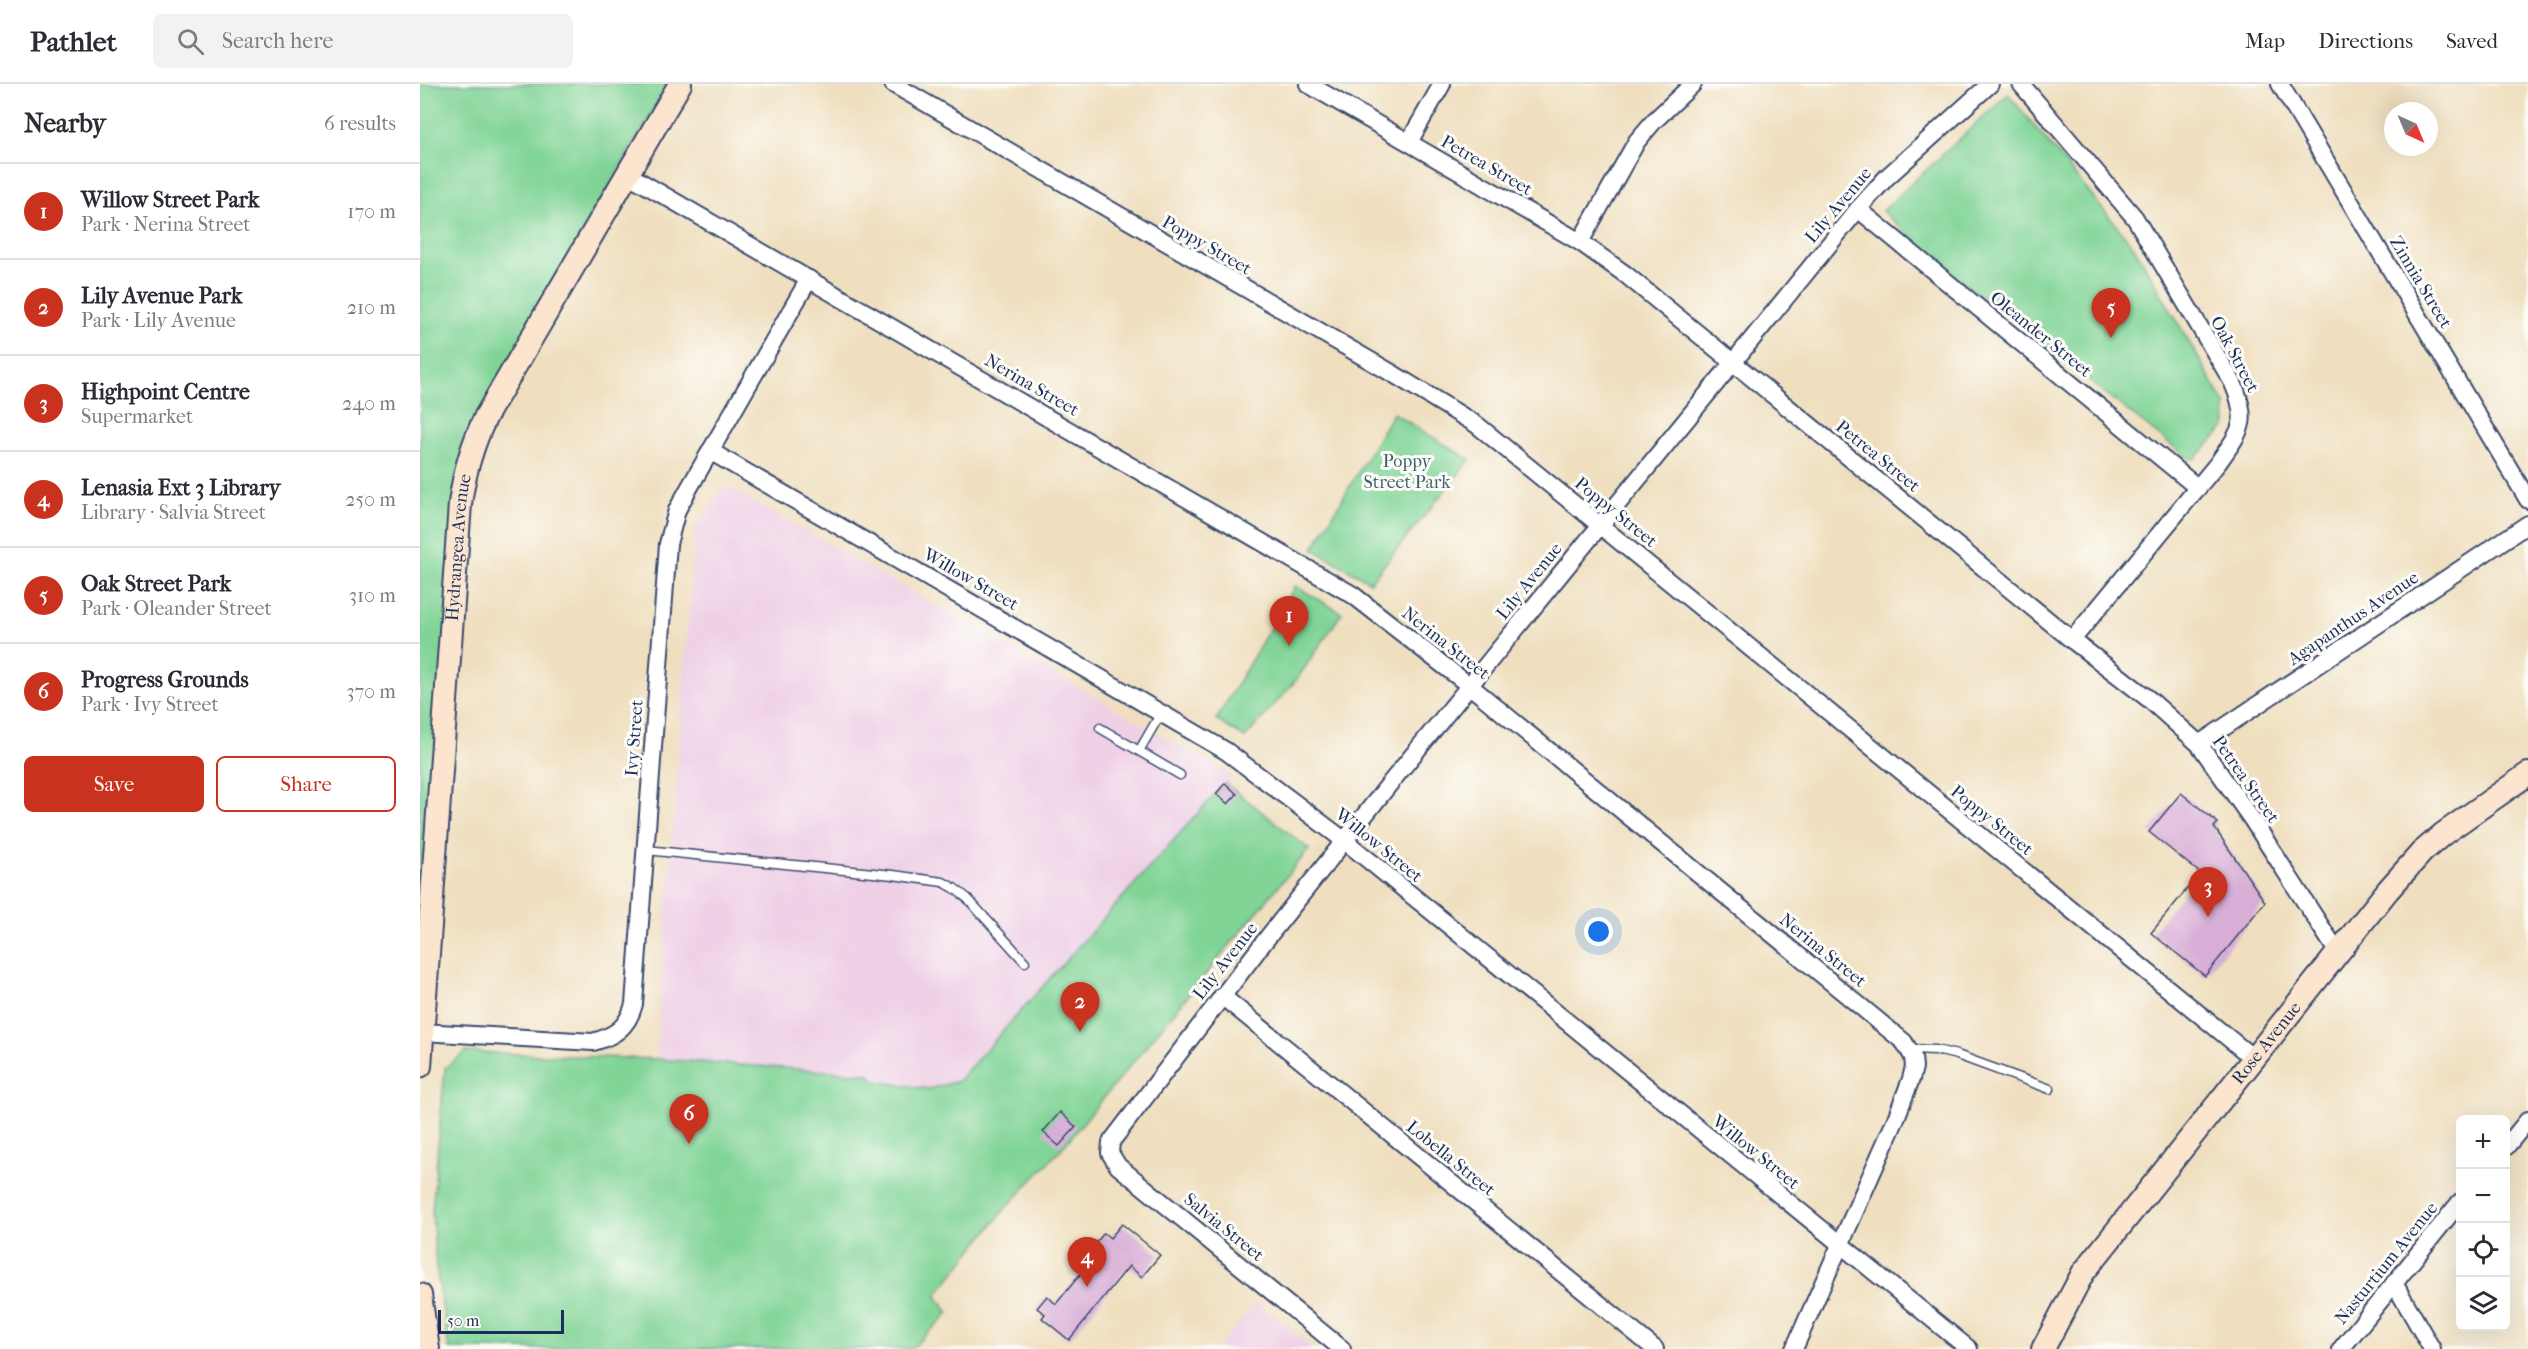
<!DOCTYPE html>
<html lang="en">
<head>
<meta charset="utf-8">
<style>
	:root { --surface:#fff; --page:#f2f2f3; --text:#2b2b33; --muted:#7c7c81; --line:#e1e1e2; --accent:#c8321e }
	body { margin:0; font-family:"IM FELL French Canon",serif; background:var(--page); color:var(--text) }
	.controls { position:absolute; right:18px; bottom:18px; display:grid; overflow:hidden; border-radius:9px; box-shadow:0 6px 24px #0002 }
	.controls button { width:54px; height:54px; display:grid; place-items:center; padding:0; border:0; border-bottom:2px solid var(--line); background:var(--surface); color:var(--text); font:30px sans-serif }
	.compass { position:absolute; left:1964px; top:18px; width:54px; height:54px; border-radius:50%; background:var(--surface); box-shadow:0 6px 24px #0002; rotate:136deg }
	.scale { position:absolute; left:18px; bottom:15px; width:126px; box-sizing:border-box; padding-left:6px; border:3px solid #1b2f5e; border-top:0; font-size:16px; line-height:21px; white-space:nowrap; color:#1b2f5e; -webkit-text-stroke:4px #fdfcf7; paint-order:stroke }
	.you { position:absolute; left:1179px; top:848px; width:21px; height:21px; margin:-15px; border:4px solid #fff; border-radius:50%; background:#1a73e8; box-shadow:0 0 0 9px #1a73e833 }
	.badge { display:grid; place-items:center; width:39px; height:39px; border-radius:50%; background:var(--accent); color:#fff; font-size:20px; font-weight:700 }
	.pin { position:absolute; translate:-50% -50px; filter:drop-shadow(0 2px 3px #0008) }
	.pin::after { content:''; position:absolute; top:32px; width:21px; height:18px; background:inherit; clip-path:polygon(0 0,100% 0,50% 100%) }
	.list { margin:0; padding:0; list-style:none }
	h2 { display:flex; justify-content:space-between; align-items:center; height:78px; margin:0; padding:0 24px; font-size:26px }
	h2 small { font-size:20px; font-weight:400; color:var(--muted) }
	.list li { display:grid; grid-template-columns:39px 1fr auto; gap:18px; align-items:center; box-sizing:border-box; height:96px; padding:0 24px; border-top:2px solid var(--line) }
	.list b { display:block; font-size:22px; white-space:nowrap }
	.list p { margin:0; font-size:20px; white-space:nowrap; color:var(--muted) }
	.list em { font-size:20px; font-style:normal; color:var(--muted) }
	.actions { display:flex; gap:12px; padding:18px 24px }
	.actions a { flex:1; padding:14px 0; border:2px solid var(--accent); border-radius:9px; text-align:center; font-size:21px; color:var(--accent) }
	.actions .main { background:var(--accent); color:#fff }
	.icon { flex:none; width:33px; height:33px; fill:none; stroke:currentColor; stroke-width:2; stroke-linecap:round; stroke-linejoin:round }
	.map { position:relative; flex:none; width:2108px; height:1265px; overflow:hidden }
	header { display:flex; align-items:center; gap:36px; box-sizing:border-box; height:84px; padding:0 30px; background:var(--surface); border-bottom:2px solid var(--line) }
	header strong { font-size:28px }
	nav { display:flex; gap:33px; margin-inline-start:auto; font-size:21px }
	.search { width:420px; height:54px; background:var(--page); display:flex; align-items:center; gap:15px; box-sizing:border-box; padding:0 21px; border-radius:9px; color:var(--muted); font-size:22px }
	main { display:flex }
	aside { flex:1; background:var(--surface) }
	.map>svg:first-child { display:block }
	.built { fill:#efd0e6 }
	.green { fill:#80d496; stroke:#4e827a; stroke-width:1.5 }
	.building { fill:#d8aed7 }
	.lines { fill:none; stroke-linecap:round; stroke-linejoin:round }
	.lane-casing { stroke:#3b496d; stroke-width:11 }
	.street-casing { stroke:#3b496d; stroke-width:20 }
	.secondary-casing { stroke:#3b496d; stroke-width:26 }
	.lane { stroke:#fff; stroke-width:8 }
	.street { stroke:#fff; stroke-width:16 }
	.secondary { stroke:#fce5cf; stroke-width:22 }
	.labels { text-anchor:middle; stroke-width:6; stroke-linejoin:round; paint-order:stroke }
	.street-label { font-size:18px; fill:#1b2f5e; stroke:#fdfcf7 }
	.park-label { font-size:18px; fill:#39616f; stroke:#fdfcf7 }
</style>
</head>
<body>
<header>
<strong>Pathlet</strong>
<div class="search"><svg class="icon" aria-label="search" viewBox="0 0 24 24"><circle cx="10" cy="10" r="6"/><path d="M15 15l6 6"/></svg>Search here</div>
<nav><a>Map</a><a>Directions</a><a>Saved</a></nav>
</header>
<main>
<aside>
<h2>Nearby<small>6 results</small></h2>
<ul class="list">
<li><span class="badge">1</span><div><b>Willow Street Park</b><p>Park · Nerina Street</p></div><em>170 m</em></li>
<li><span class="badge">2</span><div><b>Lily Avenue Park</b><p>Park · Lily Avenue</p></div><em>210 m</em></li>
<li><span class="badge">3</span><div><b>Highpoint Centre</b><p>Supermarket</p></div><em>240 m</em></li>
<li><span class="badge">4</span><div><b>Lenasia Ext 3 Library</b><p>Library · Salvia Street</p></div><em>250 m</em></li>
<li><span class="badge">5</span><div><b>Oak Street Park</b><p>Park · Oleander Street</p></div><em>310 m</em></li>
<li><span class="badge">6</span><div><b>Progress Grounds</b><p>Park · Ivy Street</p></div><em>370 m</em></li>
</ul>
<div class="actions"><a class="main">Save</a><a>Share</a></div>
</aside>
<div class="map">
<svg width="2108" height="1265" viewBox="0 0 2108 1265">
	<rect width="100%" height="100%" fill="#fdfcf7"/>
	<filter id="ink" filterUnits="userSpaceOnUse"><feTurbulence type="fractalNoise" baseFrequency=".0167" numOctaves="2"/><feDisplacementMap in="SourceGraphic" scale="12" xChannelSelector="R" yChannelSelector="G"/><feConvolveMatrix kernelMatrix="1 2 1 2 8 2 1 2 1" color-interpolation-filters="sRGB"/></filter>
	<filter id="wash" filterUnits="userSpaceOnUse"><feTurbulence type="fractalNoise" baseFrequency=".008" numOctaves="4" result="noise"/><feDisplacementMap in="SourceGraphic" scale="24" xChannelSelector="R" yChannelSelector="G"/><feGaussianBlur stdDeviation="1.35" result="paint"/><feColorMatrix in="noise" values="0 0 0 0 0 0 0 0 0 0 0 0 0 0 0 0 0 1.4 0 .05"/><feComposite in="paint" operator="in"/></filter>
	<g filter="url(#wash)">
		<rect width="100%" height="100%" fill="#efdfbf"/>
		<g class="built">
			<polygon points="305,401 813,692 538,997 508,1005 455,997 448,990 236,975 275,444"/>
			<polygon points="837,1217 893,1265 797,1265"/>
		</g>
		<g class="green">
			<polygon points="0,0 248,0 48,349 0,857"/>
			<polygon points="1588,10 1714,163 1805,320 1806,342 1775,375 1768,374 1531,189 1462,127"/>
			<polygon points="973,329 1050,376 950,498 893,465"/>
			<polygon points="875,502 922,529 877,595 825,654 796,636"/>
			<polygon points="805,699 889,765 643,1063 586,1124 516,1211 529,1229 491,1265 29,1265 16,1182 12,1128 25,984 46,968 236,975 449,990 455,997 509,1005 538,997"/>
		</g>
		<g id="blocks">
			<g class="building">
				<polygon points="805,699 817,710 808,720 796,710"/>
				<polygon points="1761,709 1798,739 1794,743 1845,818 1785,892 1731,849 1780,789 1729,748"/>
				<polygon points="640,1028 656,1043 639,1062 623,1048"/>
				<polygon points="702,1140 740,1171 722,1193 709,1182 649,1256 622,1234 625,1230 617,1224 627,1212 636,1220 667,1182 661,1177 684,1149 690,1154"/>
			</g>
		</g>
	</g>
	<g filter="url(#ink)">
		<use href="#blocks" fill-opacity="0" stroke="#3b496d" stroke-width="1.5"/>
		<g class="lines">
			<g class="lane-casing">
				<g id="lane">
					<polyline points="741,629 719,667 760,691"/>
					<polyline points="680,644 719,667"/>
					<polyline points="226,766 473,791 523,798 534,804 547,814 605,878"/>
					<polyline points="1490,965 1516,966 1537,971 1630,1005"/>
				</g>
			</g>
			<g class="street-casing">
				<g id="street">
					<polyline points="473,0 975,291 1057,341 1833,974"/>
					<polyline points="888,0 1160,158 1205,190 1652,556 1730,616 1779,660 1833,737 1918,869"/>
					<path d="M1601,0L1715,134L1813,299C1830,339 1821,346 1798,379L1652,556"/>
					<polyline points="1860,0 2108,416"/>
					<polyline points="989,58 1022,0"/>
					<polyline points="207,90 933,511 1050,602 1484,958 1493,973 1494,983 1491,995 1475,1037 1374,1265"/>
					<polyline points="1438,125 1778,404"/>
					<polyline points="1160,158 1217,57 1234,37 1273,0"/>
					<polyline points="290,367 806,667 925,757 1549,1265"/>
					<polyline points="1779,660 2108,440"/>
					<polyline points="802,912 1235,1265"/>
					<path d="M2,948L173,958C195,952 208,943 214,920L248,460L257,426L268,406L389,195"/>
					<polyline points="2086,1063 2108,1036"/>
					<polyline points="1974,1199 2012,1265"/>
					<polyline points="922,1265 698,1082 690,1069 691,1058 844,858 971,698 1438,125 1467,93 1570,0"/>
					<polyline points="1921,1265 2040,1118"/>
				</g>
			</g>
			<g class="secondary-casing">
				<g id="secondary">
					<path id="s1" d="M0,982L40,420C44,389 52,361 66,332L260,0"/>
					<polyline points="0,1211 8,1265"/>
					<path id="s2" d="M1623,1265L1663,1189L1968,806L2002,768L2023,750L2108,690"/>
				</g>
			</g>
			<use href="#lane" class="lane"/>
			<use href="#street" class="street"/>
			<use href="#secondary" class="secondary"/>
		</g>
	</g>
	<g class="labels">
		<g class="street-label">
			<text transform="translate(1067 81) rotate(30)" y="6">Petrea Street</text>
			<text transform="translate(1418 121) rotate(-50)" y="6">Lily Avenue</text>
			<text transform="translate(787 161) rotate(30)" y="6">Poppy Street</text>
			<text transform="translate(2001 198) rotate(59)" y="6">Zinnia Street</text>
			<text transform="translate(1621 250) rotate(39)" y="6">Oleander Street</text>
			<text transform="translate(1815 270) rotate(62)" y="6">Oak Street</text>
			<text transform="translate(612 301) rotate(30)" y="6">Nerina Street</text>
			<text transform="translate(1458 372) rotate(39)" y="6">Petrea Street</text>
			<text transform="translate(1196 428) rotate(39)" y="6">Poppy Street</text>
			<text dy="6" stroke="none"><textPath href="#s1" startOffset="520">Hydrangea Avenue</textPath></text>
			<text transform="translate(551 495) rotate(30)" y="6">Willow Street</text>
			<text transform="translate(1109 497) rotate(-51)" y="6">Lily Avenue</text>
			<text transform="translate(1933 534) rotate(-34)" y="6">Agapanthus Avenue</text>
			<text transform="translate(1026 559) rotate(38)" y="6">Nerina Street</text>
			<text transform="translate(214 654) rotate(-86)" y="6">Ivy Street</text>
			<text transform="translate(1826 695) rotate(55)" y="6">Petrea Street</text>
			<text transform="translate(1572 736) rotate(39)" y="6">Poppy Street</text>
			<text transform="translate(959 761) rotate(39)" y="6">Willow Street</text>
			<text transform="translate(1403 866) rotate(39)" y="6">Nerina Street</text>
			<text transform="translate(805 877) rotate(-52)" y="6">Lily Avenue</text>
			<text dy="6" stroke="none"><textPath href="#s2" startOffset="380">Rose Avenue</textPath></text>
			<text transform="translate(1336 1068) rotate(39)" y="6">Willow Street</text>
			<text transform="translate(1031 1074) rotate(39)" y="6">Lobella Street</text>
			<text transform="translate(804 1143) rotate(39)" y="6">Salvia Street</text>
			<text transform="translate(1966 1179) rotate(-51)" y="6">Nasturtium Avenue</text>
		</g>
		<g class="park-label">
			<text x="987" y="383">Poppy<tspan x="987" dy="21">Street Park</tspan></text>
		</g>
	</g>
</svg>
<div class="controls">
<button>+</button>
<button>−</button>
<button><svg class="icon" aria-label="locate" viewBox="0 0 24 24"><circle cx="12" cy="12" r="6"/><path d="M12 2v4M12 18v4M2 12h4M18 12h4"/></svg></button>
<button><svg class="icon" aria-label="layers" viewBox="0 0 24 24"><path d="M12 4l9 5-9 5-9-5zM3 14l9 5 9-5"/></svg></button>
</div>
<svg class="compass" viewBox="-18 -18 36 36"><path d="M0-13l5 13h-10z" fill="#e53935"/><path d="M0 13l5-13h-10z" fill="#7c7c81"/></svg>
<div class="scale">50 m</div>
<div class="you"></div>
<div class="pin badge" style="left:869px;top:562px">1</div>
<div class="pin badge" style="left:660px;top:948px">2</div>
<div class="pin badge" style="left:1788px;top:833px">3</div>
<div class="pin badge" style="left:667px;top:1203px">4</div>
<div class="pin badge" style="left:1691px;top:254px">5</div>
<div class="pin badge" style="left:269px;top:1060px">6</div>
</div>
</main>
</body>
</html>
